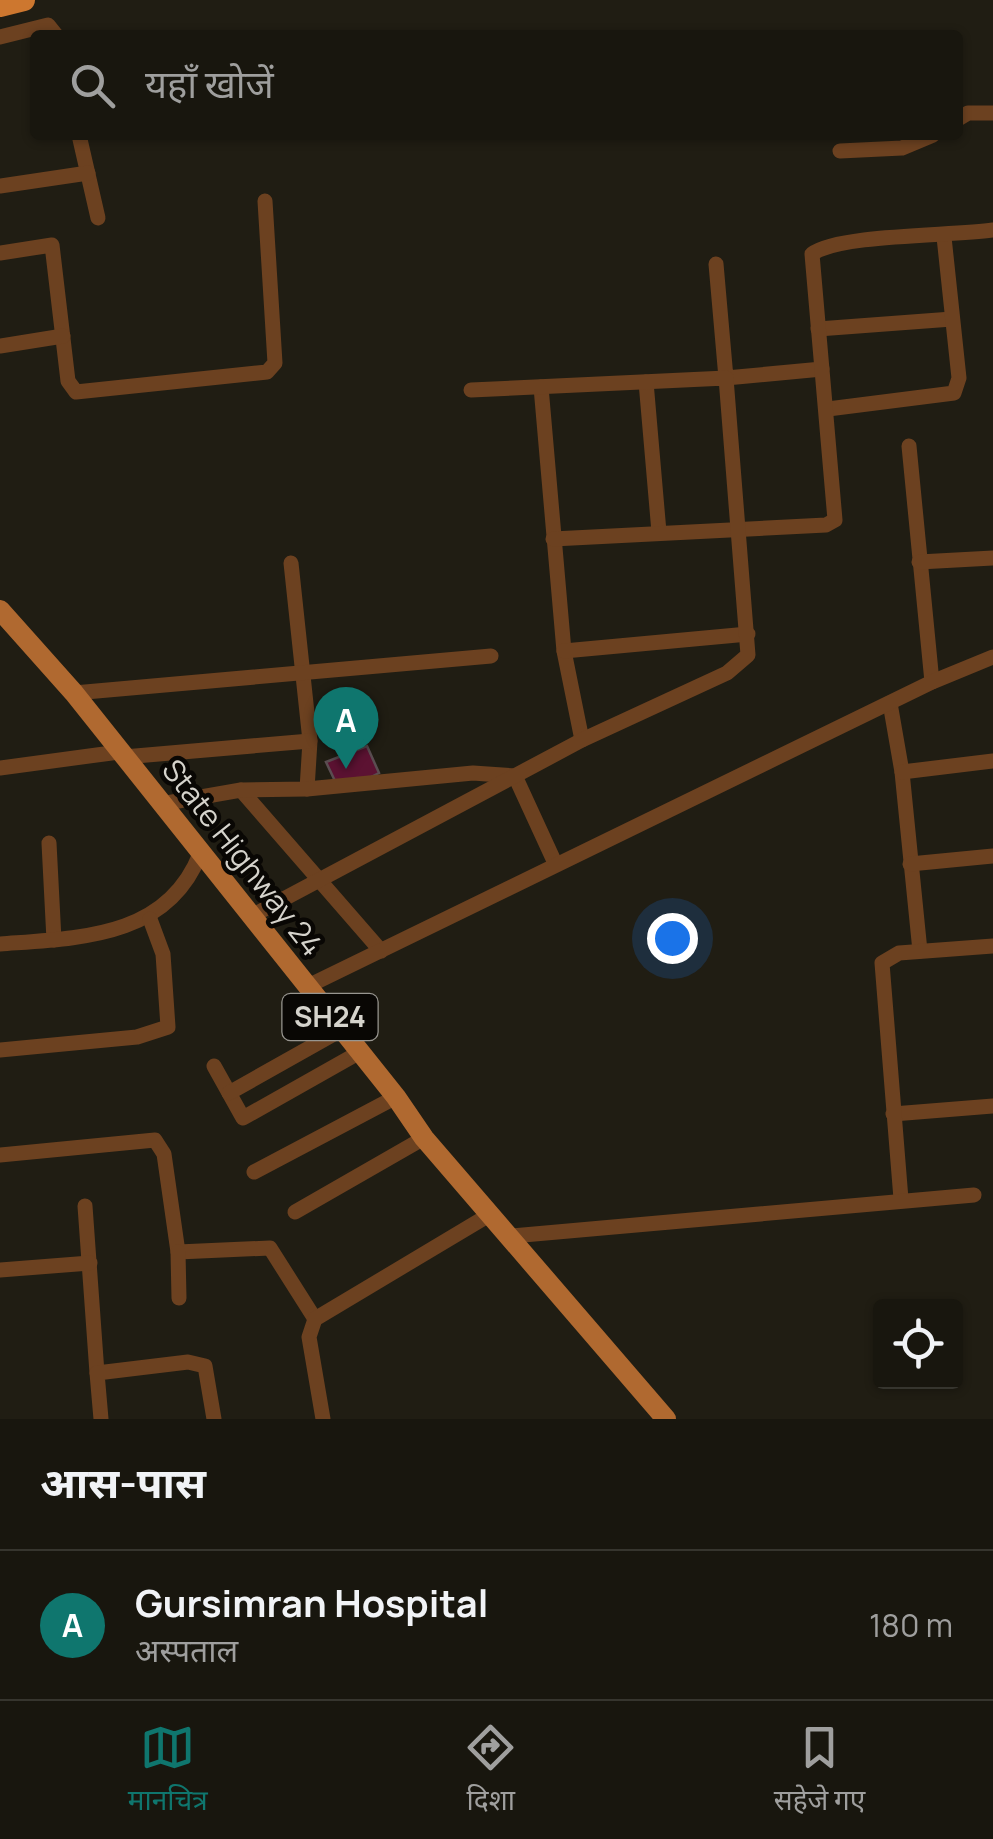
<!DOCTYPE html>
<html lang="hi">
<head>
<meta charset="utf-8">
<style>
	:root { --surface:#18160e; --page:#211f17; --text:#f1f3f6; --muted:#9f9f9e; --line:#36352e; --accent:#0f766e }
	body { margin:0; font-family:Manrope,"Noto Sans Devanagari",sans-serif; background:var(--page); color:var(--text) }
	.controls { position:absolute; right:30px; bottom:30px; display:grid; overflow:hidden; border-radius:10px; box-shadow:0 2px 8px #0004 }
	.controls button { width:90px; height:90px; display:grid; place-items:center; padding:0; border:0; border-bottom:2px solid var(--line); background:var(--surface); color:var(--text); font:50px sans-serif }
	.you { position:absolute; left:672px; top:938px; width:35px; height:35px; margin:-25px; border:8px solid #fff; border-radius:50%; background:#1a73e8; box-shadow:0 0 0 15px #1a73e833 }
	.badge { display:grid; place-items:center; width:65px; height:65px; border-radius:50%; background:var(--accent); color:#fff; font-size:32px; font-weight:700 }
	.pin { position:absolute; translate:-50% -82px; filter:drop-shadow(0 2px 5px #0008) }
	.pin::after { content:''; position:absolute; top:52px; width:35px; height:30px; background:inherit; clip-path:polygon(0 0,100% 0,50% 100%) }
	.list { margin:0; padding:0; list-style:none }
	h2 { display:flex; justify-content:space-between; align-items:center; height:130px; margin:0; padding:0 40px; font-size:42px }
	h2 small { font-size:32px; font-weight:400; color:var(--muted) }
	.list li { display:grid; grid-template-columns:65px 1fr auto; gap:30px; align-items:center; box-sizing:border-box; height:150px; padding:0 40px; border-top:2px solid var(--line) }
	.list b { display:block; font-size:38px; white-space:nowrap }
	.list p { margin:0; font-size:32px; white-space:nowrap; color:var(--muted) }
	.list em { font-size:32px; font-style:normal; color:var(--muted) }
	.icon { flex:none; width:55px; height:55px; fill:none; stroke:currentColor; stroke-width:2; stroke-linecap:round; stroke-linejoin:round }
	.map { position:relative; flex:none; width:993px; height:1419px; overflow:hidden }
	.search { position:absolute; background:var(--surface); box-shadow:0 2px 8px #0004; left:30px; right:30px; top:30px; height:110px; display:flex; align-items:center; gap:25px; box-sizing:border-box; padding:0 35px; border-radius:10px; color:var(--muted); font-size:38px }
	.sheet { height:280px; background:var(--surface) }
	nav { display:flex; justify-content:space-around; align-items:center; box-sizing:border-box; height:140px; border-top:2px solid var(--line); background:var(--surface); font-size:28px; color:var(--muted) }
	nav a { display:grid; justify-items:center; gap:5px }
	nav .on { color:var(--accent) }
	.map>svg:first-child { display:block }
	.building { fill:#5c1232; stroke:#5a4d51; stroke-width:2.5 }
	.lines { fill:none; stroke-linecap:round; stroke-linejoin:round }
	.minor { stroke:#6c4120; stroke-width:15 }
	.major { stroke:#b06930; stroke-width:20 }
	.highway { stroke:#cd772f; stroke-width:22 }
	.labels { text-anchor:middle; stroke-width:9; stroke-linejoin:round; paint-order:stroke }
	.shield { fill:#090704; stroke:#989690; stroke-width:2.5 }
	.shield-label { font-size:28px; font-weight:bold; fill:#d5d3cc }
	.street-label { font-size:30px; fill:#d5d3cc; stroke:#090704 }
</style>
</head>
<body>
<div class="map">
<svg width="993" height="1419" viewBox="0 0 993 1419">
	<rect width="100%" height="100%" fill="#201d13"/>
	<polygon class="building" points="367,746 379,773 363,781 335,781 326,762"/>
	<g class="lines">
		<g class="minor">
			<polyline points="0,37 48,25 56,35"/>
			<polyline points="958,119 968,113 993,113"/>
			<polyline points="79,135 98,218"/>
			<polyline points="840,151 902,148 933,135"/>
			<polyline points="0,186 88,173"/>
			<polyline points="0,253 52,245 68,381 76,392 267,372 275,363 265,201"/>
			<polyline points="716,264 726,378 822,369"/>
			<polyline points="818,329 952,319"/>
			<polyline points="0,346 63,336"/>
			<polyline points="646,382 659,532"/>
			<polyline points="541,387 564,651 582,740"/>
			<polyline points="828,409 954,393 959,378 944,237"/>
			<polyline points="909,446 932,682"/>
			<path d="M553,539L826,525L835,520L812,254C839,234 952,236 993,230"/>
			<polyline points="919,562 993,558"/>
			<polyline points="291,563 310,741 307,789"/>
			<polyline points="564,651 748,634"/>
			<polyline points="74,693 491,656"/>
			<polyline points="890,703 902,772 920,951"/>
			<polyline points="124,757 310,741"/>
			<polyline points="0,768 119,752"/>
			<polyline points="902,772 993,761"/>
			<polyline points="241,790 381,951"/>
			<polyline points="161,804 241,790 307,789 473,773 515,776 555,863"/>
			<polyline points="49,843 54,940"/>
			<polyline points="910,864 993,856"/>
			<polyline points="250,917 582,740 727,673 748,655 726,378 471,390"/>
			<path d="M0,944C80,938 167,938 200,854"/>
			<polyline points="306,987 932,682 993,657"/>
			<polyline points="0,1050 137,1037 168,1027 163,954 150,919"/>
			<polyline points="214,1066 243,1118 360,1052"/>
			<polyline points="229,1093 341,1030"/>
			<polyline points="893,1114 993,1106"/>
			<polyline points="0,1155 155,1140 164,1154 178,1252 270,1248 315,1319"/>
			<polyline points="254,1172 396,1097"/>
			<polyline points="901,1199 882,963 899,953 993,946"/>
			<polyline points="85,1206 97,1373"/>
			<polyline points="295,1212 424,1138"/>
			<polyline points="512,1236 974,1195"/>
			<polyline points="178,1252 179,1298"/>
			<polyline points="0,1270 90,1263"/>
			<polyline points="101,1419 97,1373 188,1362 205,1366 214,1419"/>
			<polyline points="323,1419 309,1337 315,1319 489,1215"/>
		</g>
		<polyline class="major" points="0,610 74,693 396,1097 424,1138 666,1419"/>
		<polyline class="highway" points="0,6 24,0"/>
	</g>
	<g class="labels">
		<rect class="shield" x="282.5" y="994" width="95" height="46" rx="8"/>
		<g class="shield-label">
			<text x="330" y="1027">SH24</text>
		</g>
		<g class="street-label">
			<text transform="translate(242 858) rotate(52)" y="10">State Highway 24</text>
		</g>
	</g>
</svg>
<div class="controls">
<button><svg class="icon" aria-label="locate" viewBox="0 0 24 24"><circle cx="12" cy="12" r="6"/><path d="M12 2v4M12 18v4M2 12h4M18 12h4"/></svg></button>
</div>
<div class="you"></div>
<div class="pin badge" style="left:346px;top:769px">A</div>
<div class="search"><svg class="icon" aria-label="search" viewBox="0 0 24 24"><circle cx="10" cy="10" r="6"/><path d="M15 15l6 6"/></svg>यहाँ खोजें</div>
</div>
<section class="sheet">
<h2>आस-पास<small></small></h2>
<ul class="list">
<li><span class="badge">A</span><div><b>Gursimran Hospital</b><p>अस्पताल</p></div><em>180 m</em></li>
</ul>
</section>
<nav>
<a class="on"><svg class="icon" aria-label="map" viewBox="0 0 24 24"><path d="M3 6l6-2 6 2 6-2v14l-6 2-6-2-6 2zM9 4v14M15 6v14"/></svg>मानचित्र</a>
<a><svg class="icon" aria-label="directions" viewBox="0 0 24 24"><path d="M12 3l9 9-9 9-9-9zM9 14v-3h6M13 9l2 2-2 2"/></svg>दिशा</a>
<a><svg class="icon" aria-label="saved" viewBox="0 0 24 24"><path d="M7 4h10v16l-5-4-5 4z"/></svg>सहेजे गए</a>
</nav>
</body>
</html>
